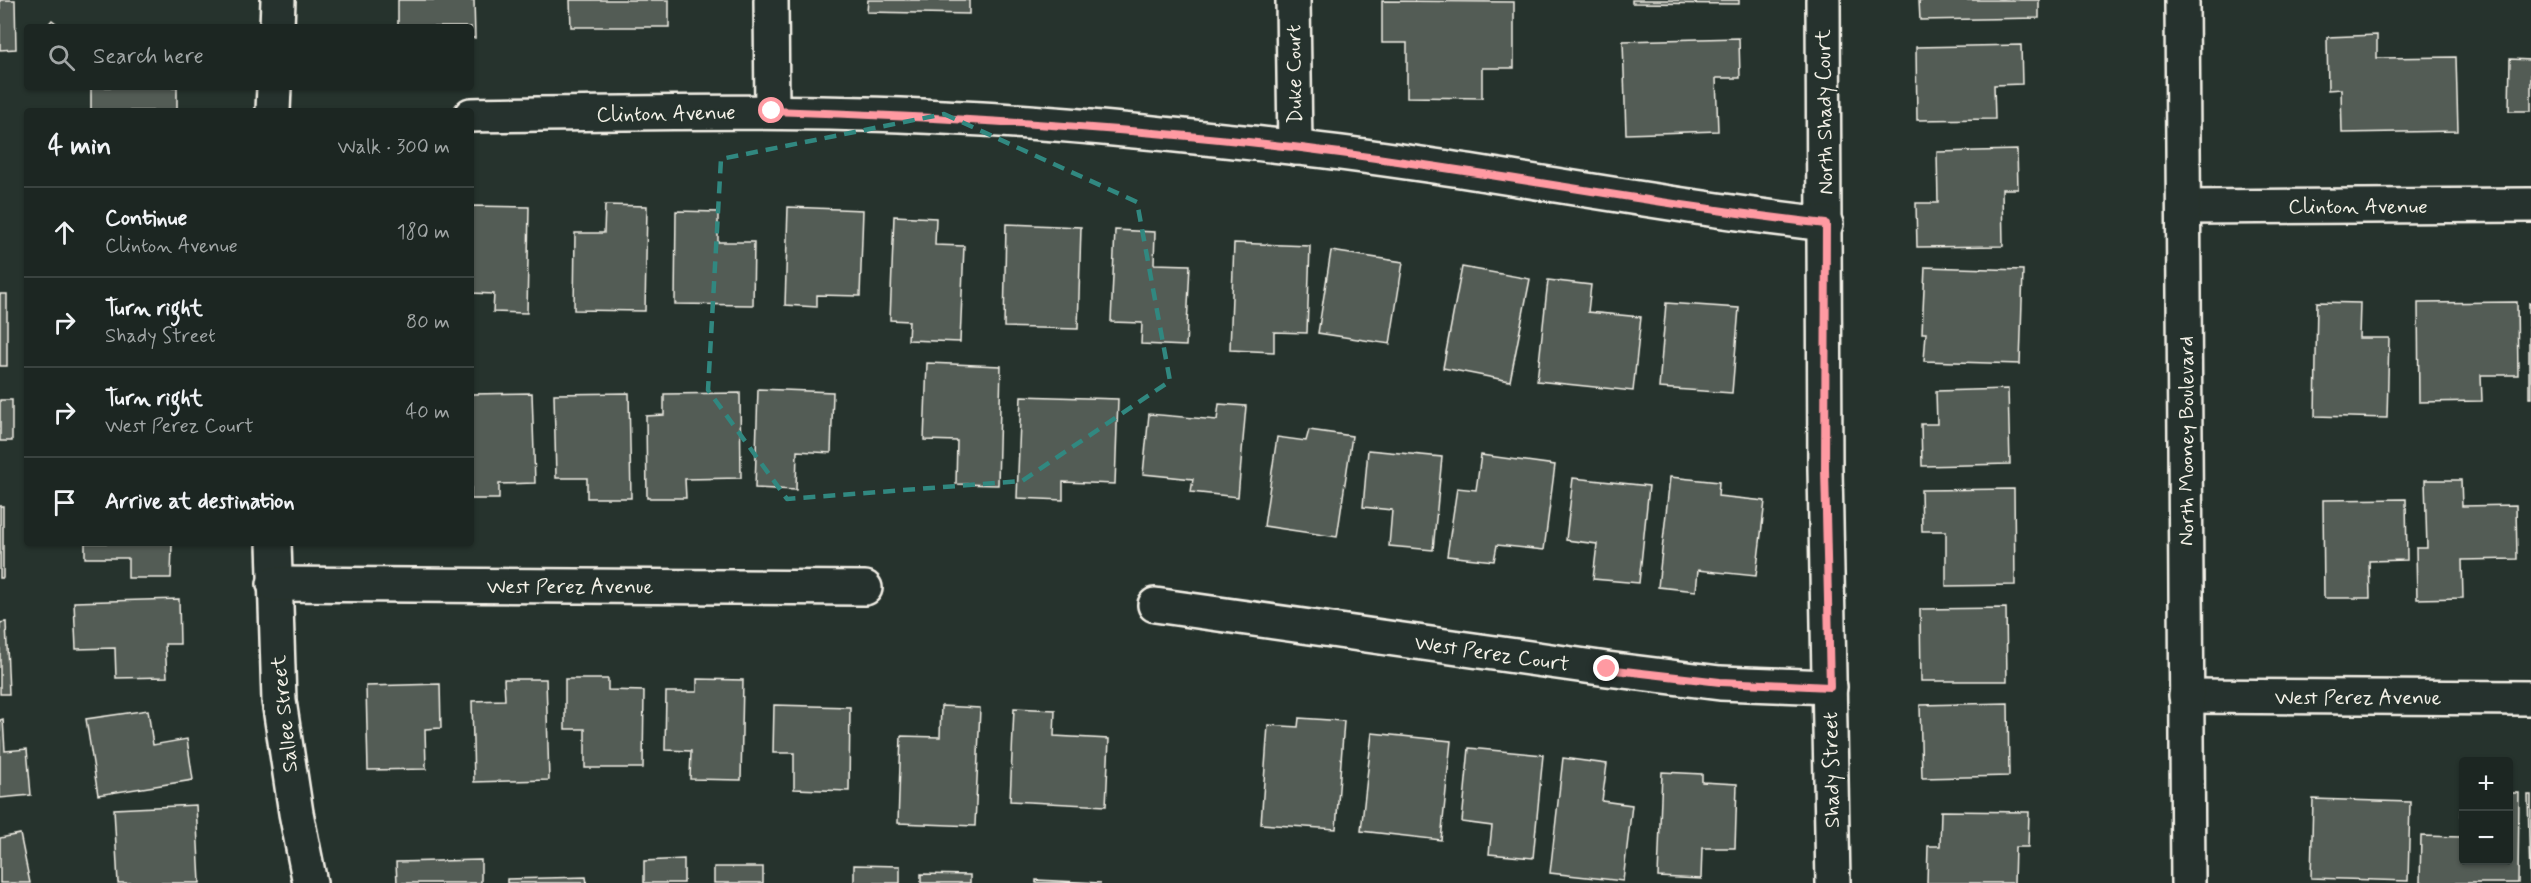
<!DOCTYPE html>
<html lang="en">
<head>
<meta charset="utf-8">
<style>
	:root { --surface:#1c2622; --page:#29322f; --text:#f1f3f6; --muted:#a0a5a5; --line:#3a4340 }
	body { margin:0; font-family:Mynerve,sans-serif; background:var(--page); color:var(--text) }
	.controls { position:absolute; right:18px; bottom:18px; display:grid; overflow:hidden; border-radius:6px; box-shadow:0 2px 4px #0004 }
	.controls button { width:54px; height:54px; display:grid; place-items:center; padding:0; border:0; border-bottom:2px solid var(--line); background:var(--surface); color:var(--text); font:30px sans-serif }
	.stop { position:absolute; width:18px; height:18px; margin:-14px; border:4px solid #ff9aa2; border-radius:50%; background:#fff }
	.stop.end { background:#ff9aa2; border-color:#fff; box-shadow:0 2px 6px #0008 }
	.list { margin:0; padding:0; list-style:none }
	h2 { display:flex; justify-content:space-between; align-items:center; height:78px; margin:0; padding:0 24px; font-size:26px }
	h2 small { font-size:20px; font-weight:400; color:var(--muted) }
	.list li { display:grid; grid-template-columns:39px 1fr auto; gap:18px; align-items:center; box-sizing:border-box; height:90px; padding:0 24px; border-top:2px solid var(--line) }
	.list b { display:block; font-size:22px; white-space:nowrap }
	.list p { margin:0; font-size:20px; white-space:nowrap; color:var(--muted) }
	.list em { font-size:20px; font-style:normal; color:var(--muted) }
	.icon { flex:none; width:33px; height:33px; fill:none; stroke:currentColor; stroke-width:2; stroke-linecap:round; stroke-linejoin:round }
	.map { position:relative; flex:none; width:2531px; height:883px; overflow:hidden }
	.search { position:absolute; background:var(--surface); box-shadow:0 2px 4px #0004; left:24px; top:24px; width:450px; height:66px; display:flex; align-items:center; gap:15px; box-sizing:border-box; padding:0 21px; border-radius:6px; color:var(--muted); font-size:22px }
	.panel { position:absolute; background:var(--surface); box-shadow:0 2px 4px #0004; left:24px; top:108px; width:450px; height:438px; border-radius:6px }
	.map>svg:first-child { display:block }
	.building { fill:#525c55; stroke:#f4f1e8; stroke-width:1.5 }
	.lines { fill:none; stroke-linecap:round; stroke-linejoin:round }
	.minor-casing { stroke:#f4f1e8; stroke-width:38 }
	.tertiary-casing { stroke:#f4f1e8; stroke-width:38 }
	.minor { stroke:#26332d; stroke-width:33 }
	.tertiary { stroke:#26332d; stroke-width:33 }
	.route { stroke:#ff9aa2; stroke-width:8 }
	.marked { fill:none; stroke:#318880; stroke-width:4.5; stroke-dasharray:12 8; stroke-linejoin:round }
	.labels { text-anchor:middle; stroke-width:4.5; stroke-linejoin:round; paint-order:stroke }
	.street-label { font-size:21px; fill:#f4f1e8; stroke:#26332d }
</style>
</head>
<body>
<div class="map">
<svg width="2531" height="883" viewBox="0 0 2531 883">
	<rect width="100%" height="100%" fill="#26332d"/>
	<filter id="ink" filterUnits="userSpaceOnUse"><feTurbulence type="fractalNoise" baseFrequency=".0167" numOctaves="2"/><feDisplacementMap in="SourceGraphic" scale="12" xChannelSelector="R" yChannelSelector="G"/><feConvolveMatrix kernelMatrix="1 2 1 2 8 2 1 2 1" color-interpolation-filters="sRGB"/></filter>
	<g filter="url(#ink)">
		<g class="building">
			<polygon points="0,0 15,0 16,49 0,50"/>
			<polygon points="398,0 474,0 475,38 471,38 471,27 398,27"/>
			<polygon points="570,0 669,0 669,27 571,27"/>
			<polygon points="868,0 969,0 969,14 867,12"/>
			<polygon points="1632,0 1739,0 1739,4 1632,3"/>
			<polygon points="1919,0 2039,0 2039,18 1920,20"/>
			<polygon points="1382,1 1514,2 1514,68 1482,68 1482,98 1407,97 1407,43 1382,43"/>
			<polygon points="52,20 61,27 46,27"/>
			<polygon points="2377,35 2377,58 2456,57 2458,131 2342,133 2341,89 2328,90 2327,37"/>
			<polygon points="1739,38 1740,78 1716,78 1718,131 1626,134 1623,41"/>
			<polygon points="2021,45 2022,84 1994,85 1995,119 1917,120 1916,47"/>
			<polygon points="2510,59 2531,60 2531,111 2509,111"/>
			<rect x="91" y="87" width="86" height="24"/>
			<polygon points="2017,150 2018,189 2002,189 2003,246 1917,247 1916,203 1938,203 1937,152"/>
			<polygon points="605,205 647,206 645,311 574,310 575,233 604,233"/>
			<polygon points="471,206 529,207 527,313 493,312 494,294 471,293"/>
			<polygon points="788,207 863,210 860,296 817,295 817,307 785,305"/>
			<polygon points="676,211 718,212 718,242 754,242 753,305 675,304"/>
			<polygon points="894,216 936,218 935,245 964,246 960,342 908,340 909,321 890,320"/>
			<polygon points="1006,224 1081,227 1078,329 1004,327"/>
			<polygon points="1115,230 1155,232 1154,264 1190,265 1186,346 1141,344 1142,323 1111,322"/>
			<polygon points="1234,243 1310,246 1307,333 1274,332 1274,352 1230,350"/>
			<polygon points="1331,251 1403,262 1390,344 1318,333"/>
			<polygon points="1462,267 1530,279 1510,381 1443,368"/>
			<polygon points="1925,267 2023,270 2020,364 1924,361 1926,333 1922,333"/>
			<polygon points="1548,280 1591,285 1588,312 1641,317 1633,391 1537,381"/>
			<rect x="0" y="294" width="7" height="72"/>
			<polygon points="2317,302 2360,303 2359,338 2389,338 2387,418 2315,416"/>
			<polygon points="2517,302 2518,375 2481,375 2482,401 2419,402 2418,303"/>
			<polygon points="1666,303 1739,308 1732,393 1659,388"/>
			<polygon points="2529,303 2531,304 2531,398 2529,398"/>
			<polygon points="927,363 1001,366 998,485 956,484 957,441 924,440"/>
			<polygon points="758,389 833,392 831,453 797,451 796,490 755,488"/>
			<polygon points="2008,389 2010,464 1922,466 1921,424 1937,424 1936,391"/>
			<polygon points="532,393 535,483 499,484 499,499 471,499 471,394"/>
			<polygon points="629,393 631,498 587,498 587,478 556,478 554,394"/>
			<polygon points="740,393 741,478 685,479 686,498 647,498 646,416 664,415 664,394"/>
			<polygon points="1021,396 1118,399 1115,484 1063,482 1063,500 1017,498"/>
			<rect x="0" y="400" width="12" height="41"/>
			<polygon points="1219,404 1246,406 1238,497 1191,492 1193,479 1143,474 1149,414 1217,420"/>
			<polygon points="1309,430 1352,436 1337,537 1264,526 1277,437 1306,441"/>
			<polygon points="1368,450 1442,457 1433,550 1389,546 1392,510 1363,507"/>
			<polygon points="1481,455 1555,465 1544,550 1497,545 1494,561 1447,556 1457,488 1476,490"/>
			<polygon points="1670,477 1719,482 1718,496 1765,501 1756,576 1698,570 1696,591 1658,587"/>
			<polygon points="1573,478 1649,486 1639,583 1593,579 1597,544 1566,540"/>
			<polygon points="2425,480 2461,480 2462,506 2516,505 2517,559 2462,560 2463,598 2417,599 2416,548 2427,548"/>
			<polygon points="2014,489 2015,585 1946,586 1946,531 1922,531 1921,490"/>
			<polygon points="2406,499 2407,560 2369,561 2370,598 2324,598 2323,500"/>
			<rect x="0" y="506" width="3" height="72"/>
			<polygon points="85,543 172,543 171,578 128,578 128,558 85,558"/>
			<polygon points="179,599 180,644 165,644 167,677 116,678 115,648 76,649 74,602"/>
			<polygon points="2006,608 2007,681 1921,681 1920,609"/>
			<polygon points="6,622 9,694 0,694 0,623"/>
			<polygon points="504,679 546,679 549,780 474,782 472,701 505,700"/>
			<polygon points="565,679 608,679 608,690 644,691 643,768 585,768 585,729 565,729"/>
			<polygon points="697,679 743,680 741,780 690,779 691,751 665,750 666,692 697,692"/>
			<polygon points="440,684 441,728 425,729 426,769 368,770 366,686"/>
			<polygon points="2008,703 2009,776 1922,778 1920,705"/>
			<polygon points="774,705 850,707 849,791 794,789 794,753 773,753"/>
			<polygon points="941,706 980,708 975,826 898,823 901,736 940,737"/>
			<polygon points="1014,708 1055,710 1054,736 1109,739 1106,806 1010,801"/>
			<polygon points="148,710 153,745 187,739 193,780 98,795 86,719"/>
			<polygon points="1299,718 1344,721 1336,829 1261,824 1268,725 1298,727"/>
			<polygon points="3,719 5,751 27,749 31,795 0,798 0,720"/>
			<polygon points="1372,733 1451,741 1441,840 1361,831"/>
			<polygon points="1469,748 1543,755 1533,858 1489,854 1492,826 1462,822"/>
			<polygon points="1563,758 1607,764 1602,801 1632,805 1623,881 1550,873"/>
			<polygon points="1662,772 1702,774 1702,782 1737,784 1735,848 1702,848 1701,879 1658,877"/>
			<polygon points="2462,793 2464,860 2508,860 2508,793 2519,793 2518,883 2420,883 2421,836 2461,837"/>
			<polygon points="2528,795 2531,795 2531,883 2530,883"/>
			<polygon points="2313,799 2410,802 2408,881 2311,878"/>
			<polygon points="196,805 200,883 118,883 114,809"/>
			<polygon points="1941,811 2029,812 2028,847 2015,847 2014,883 1927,883 1928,846 1940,846"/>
			<polygon points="20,834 30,883 0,883 0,838"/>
			<polygon points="684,859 684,883 644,883 644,861"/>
			<polygon points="481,860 481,883 397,883 396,862"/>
			<polygon points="854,865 900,866 900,883 854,883"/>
			<rect x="714" y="867" width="49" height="16"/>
			<polygon points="921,874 970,875 970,883 921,883"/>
			<polygon points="586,877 587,883 507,883 507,879"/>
			<polygon points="1036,880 1101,883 1036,883"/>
		</g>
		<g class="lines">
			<g class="minor-casing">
				<g id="minor">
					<polyline points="771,0 772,111"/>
					<polyline points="1293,0 1295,148"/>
					<polyline points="1823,0 1825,469 1833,883"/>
					<polyline points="277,27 278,0"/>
					<polyline points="273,111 274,87"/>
					<path d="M471,115C628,113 786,109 943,117C1059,122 1175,135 1291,147C1470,167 1647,204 1826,224"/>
					<polyline points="2186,207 2531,205"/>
					<polyline points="274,543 279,701 296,813 310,883"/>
					<polyline points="274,584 865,588"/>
					<polyline points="1155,605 1607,669 1720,683 1830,687"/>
					<polyline points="2186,696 2531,698"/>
				</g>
			</g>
			<g class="tertiary-casing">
				<polyline id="tertiary" points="2182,0 2188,883"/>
			</g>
			<use href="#minor" class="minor"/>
			<use href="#tertiary" class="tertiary"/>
		</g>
	</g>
	<g class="lines" filter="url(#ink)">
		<path class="route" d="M772,111C946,117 1119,127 1293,147C1471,168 1647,204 1826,224L1825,469L1830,687L1720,682L1607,669"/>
	</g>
	<path class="marked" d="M944,114L1137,202L1170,381L1022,481L787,499L708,390L721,159Z"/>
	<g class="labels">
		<g class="street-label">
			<text transform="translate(1294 74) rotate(-91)" y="7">Duke Court</text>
			<text transform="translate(1824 112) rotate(-91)" y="7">North Shady Court</text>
			<text transform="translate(666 113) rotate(-1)" y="7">Clinton Avenue</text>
			<text x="2358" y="213">Clinton Avenue</text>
			<text transform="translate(2186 441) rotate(-90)" y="7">North Mooney Boulevard</text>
			<text x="570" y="593">West Perez Avenue</text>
			<text transform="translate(1492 653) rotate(8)" y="7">West Perez Court</text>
			<text x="2358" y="704">West Perez Avenue</text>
			<text transform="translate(284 714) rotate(-96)" y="7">Sallee Street</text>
			<text transform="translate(1831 770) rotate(-91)" y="7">Shady Street</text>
		</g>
	</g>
</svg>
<div class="controls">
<button>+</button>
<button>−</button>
</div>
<div class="stop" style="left:772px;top:111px"></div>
<div class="stop end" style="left:1607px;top:669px"></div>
<div class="search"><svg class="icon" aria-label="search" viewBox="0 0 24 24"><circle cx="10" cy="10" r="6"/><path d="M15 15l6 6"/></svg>Search here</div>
<section class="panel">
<h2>4 min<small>Walk · 300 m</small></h2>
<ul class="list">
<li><svg class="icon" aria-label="ahead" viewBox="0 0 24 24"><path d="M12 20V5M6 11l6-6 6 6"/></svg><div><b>Continue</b><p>Clinton Avenue</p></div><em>180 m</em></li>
<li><svg class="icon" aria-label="right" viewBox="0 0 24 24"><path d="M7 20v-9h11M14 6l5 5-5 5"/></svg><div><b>Turn right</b><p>Shady Street</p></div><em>80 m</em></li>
<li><svg class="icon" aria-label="right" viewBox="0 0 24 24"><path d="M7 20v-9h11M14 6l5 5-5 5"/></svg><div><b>Turn right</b><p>West Perez Court</p></div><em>40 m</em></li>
<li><svg class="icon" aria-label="arrive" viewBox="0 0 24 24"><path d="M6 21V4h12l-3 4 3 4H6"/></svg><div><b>Arrive at destination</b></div></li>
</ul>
</section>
</div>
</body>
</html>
